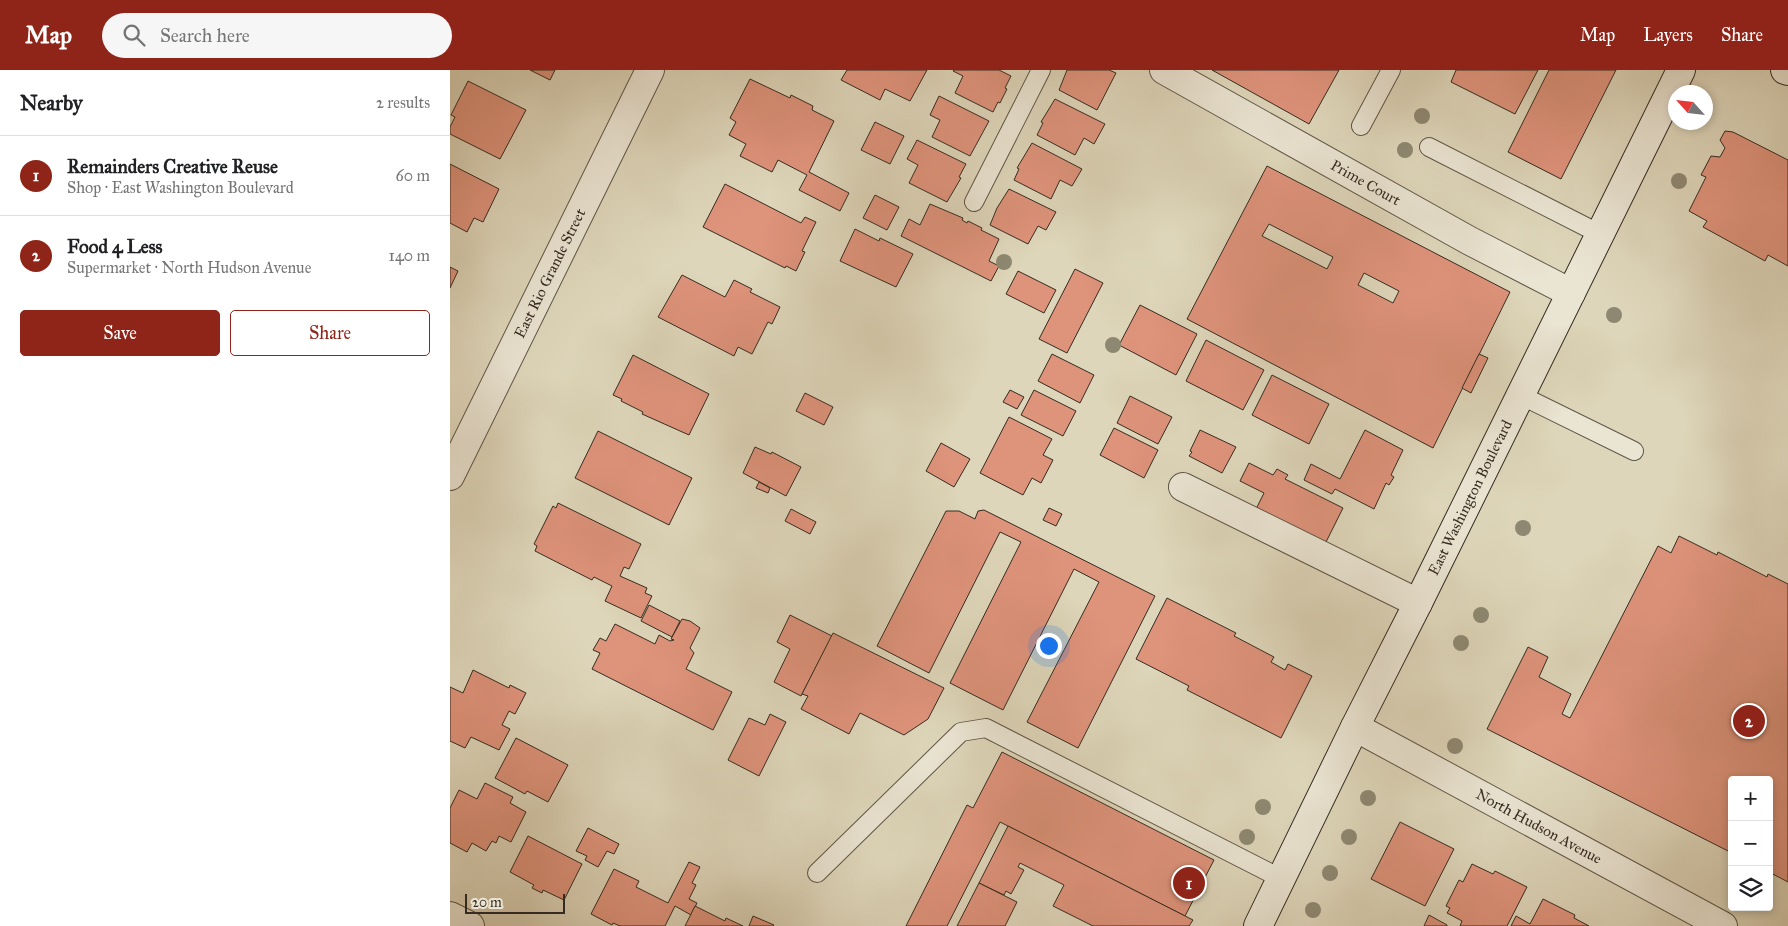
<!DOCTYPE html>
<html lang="en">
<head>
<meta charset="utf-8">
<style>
	:root { --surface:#fff; --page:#f6f6f6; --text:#202124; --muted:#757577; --line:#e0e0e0; --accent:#8f2418 }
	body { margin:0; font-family:"IM FELL Great Primer",serif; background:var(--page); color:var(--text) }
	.controls { position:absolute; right:15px; bottom:15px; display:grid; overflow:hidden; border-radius:5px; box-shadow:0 2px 8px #0003 }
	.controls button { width:45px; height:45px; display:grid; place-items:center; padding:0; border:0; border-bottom:1px solid var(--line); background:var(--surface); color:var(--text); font:25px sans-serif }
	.compass { position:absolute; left:1218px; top:15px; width:45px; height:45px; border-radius:50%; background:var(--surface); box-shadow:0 2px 8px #0003; rotate:297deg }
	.scale { position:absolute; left:15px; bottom:12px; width:100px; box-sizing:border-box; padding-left:5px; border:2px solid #352b21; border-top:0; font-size:14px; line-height:18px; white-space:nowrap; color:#352b21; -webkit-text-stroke:4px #eae4d2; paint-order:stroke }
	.you { position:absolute; left:598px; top:575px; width:18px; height:18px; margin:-12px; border:4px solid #fff; border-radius:50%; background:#1a73e8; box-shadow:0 0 0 8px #1a73e833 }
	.badge { display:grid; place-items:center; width:32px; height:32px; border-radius:50%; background:var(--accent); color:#fff; font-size:16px; font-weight:700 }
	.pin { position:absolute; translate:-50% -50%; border:2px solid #fff; box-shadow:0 1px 5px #0006 }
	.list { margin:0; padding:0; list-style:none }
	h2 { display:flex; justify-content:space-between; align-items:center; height:65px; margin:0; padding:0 20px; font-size:21px }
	h2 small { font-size:16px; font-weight:400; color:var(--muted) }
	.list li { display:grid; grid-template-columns:32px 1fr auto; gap:15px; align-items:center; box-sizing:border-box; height:80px; padding:0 20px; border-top:1px solid var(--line) }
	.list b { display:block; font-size:19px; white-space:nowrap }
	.list p { margin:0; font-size:16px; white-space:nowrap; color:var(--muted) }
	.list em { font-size:16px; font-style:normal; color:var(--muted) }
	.actions { display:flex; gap:10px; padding:15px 20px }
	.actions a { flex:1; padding:11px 0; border:1px solid var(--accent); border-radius:5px; text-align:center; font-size:18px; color:var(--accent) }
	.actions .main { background:var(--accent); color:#fff }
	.icon { flex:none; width:28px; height:28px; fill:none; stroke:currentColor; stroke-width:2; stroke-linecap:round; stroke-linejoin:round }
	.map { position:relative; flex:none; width:1338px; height:856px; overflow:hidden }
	header { display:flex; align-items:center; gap:30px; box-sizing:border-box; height:70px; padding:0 25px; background:var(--accent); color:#fff }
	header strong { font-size:24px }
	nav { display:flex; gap:28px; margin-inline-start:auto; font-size:18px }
	.search { width:350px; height:45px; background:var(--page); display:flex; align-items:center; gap:12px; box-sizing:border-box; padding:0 18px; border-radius:28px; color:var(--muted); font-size:19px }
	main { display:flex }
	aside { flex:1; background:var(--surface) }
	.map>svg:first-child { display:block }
	.building { fill:#de937b; stroke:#352b21; fill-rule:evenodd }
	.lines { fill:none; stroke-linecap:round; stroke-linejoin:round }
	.service-casing { stroke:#5f5647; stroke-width:20 }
	.minor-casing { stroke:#5f5647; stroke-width:30 }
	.secondary-casing { stroke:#352b21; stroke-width:30 }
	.service { stroke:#eae4d2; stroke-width:18 }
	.minor { stroke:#eae4d2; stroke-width:28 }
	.secondary { stroke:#eae4d2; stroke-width:28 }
	.tree { fill:#8e8872 }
	.labels { text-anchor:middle; stroke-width:4; stroke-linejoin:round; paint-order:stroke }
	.street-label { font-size:15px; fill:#352b21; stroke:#eae4d2 }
</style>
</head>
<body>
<header>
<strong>Map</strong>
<div class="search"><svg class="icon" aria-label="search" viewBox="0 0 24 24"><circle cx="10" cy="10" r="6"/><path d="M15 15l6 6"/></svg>Search here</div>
<nav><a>Map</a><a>Layers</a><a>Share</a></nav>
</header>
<main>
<aside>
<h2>Nearby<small>2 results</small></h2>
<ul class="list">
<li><span class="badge">1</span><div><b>Remainders Creative Reuse</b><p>Shop · East Washington Boulevard</p></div><em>60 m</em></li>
<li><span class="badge">2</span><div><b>Food 4 Less</b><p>Supermarket · North Hudson Avenue</p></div><em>140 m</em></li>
</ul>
<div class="actions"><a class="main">Save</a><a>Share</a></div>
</aside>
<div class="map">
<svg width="1338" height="856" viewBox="0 0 1338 856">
	<rect width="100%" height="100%" fill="#ded6ba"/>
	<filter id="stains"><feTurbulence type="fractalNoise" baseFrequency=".004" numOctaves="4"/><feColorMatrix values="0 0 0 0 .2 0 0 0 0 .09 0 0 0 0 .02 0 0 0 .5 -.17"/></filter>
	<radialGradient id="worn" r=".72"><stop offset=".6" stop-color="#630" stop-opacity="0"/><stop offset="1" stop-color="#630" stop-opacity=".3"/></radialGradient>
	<g class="building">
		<polygon points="80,0 105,0 100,10"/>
		<polygon points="397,0 477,0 460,31 435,19 430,30 391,10"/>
		<polygon points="504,0 549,0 561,6 555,18 557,19 550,33 548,32 543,42 505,23 513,6 503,1"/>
		<polygon points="617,0 659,0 666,3 647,40 609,20"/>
		<polygon points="762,0 889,0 859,54"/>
		<polygon points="1006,0 1088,0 1065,44 1001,12"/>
		<polygon points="1099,0 1166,0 1111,109 1058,82"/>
		<polygon points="300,9 340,28 341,25 363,36 362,40 384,51 359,102 399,123 390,141 349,120 357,105 328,90 322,102 290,86 296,74 279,65 286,52 280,48"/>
		<polygon points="18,11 76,40 50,89 0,64 0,57 5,47 1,45"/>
		<polygon points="489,26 539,51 520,86 482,67 490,50 480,45"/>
		<polygon points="605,29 655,54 644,74 634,68 625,85 587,65 593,53 591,52"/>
		<polygon points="425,52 454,66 440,94 411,80"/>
		<polygon points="1275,61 1283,62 1338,90 1338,196 1318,185 1315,191 1253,157 1257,151 1239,141 1256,107 1251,105 1261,86 1270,87 1275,78 1270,70"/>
		<polygon points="467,70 516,94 509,107 511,108 497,132 459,113 468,95 457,89"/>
		<polygon points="582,73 632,99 622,116 610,110 601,129 564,110 569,99 567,98"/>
		<polygon points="0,94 49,119 33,152 24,148 17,162 0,153"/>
		<path d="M817,96L1060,222L983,378L737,249ZM819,154L883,187L877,199L812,166ZM914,203L949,221L943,233L908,215Z"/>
		<polygon points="275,114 351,153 355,147 366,152 352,181 355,182 346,201 336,196 335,198 253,157"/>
		<polygon points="559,119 606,142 596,160 588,156 578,174 540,155 547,138"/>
		<polygon points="425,125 449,137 437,160 413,148"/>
		<polygon points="480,134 513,148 512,150 517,153 518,151 532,158 531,160 549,169 539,191 549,196 541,211 451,166 459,149 470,155"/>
		<polygon points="405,159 429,171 430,168 463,184 446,217 390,191"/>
		<polygon points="0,197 8,201 0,218"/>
		<polygon points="625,199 653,213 617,283 589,269"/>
		<polygon points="568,201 606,220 594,243 556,224"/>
		<polygon points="232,205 275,227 284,210 302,219 300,222 330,237 322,254 318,252 302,284 288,277 284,286 208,247"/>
		<polygon points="690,235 747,264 726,305 669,275"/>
		<polygon points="756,270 814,300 793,340 736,311"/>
		<polygon points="602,284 644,305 630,333 588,311"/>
		<polygon points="1029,284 1038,288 1021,323 1012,318"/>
		<polygon points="183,285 259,324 239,365 192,344 193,342 171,331 172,329 163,325"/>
		<polygon points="822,305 879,334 859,374 802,345"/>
		<polygon points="560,320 574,327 567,339 553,332"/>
		<polygon points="584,320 626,341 613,366 571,345"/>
		<polygon points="355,323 383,337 374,355 346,341"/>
		<polygon points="680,326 722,347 708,374 667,353"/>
		<polygon points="559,347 602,369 593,385 603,390 591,413 582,408 573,425 530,403"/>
		<polygon points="664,358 708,380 694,408 650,385"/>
		<polygon points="750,360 786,377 772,403 739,386 742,382 740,381"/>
		<polygon points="915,360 953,380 941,405 944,407 939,415 936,413 924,439 885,419 882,424 854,410 861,394 890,409"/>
		<polygon points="148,361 242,408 219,455 125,408"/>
		<polygon points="491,373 520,389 504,417 476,401"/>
		<polygon points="305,377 321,384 322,382 351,397 336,426 293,403"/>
		<polygon points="799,393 823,405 827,399 838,405 835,409 893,438 873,478 804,443 814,423 790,411"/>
		<polygon points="309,412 320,418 318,423 306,418"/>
		<polygon points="108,433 191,474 179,499 174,497 170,506 197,518 195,523 202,526 191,548 155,531 162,516 144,507 142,510 85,481 87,476 84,474 103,436 106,438"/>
		<polygon points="599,438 612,444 606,456 593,450"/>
		<polygon points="341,439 366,452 360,464 335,451"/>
		<polygon points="534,440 705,526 628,678 577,652 649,512 624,499 553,640 500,613 571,472 550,462 479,603 427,576 496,441 509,441 525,449 528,441"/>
		<polygon points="1229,466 1267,485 1268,482 1317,507 1318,504 1338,514 1338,812 1319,802 1319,710 1282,710 1282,783 1037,659 1078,577 1098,587 1089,607 1121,624 1112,644 1120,648 1208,476 1221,483"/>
		<polygon points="717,528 786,563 784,566 824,587 821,592 835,600 838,594 862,606 831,668 737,620 739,616 686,589"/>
		<polygon points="199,535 230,551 222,567 191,551"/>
		<polygon points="340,545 382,566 351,626 324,612 340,579 327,572"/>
		<polygon points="232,549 240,551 250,558 240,578 244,583 236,599 282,622 263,660 142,599 150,583 143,580 150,568 156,571 165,554 205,574 209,565 220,571 224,570 221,569"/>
		<polygon points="383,563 494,618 478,649 454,665 410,643 399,664 351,639 358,626 352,624"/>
		<polygon points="23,600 59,618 60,615 76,623 65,644 59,641 52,655 60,659 49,680 21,667 15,678 0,671 0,617 13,623"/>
		<polygon points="320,644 336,652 309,706 278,690 299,648 315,655"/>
		<polygon points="66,668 118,695 98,732 77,721 75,724 45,708"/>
		<polygon points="552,682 764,790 735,846 550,752 497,856 456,856 517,735 523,738"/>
		<polygon points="35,713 63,727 60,733 76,742 61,772 49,766 46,773 42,771 36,781 22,773 17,782 0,773 0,738 9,720 27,729"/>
		<polygon points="950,752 1004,779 975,836 921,809"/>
		<polygon points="558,756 743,850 739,856 643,856 603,836 614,815 570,793 568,797 574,800 561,824 556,821 554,825 529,813"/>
		<polygon points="138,758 169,774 164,784 157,781 148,797 135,790 137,786 126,781"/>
		<polygon points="78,766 132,794 114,830 93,820 92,823 82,818 84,815 60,802"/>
		<polygon points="239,792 250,797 242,813 246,815 239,829 247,833 241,845 225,836 215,856 170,856 163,853 162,855 141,844 164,799 189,811 186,817 218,833"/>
		<polygon points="1022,794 1043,804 1045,801 1077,817 1057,856 1010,856 1012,851 997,843 1000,838 996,836 1009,810 1013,812"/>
		<polygon points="529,813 567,832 555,856 507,856"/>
		<polygon points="1093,829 1125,845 1124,848 1139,856 1061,856 1066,846 1080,854"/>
		<polygon points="245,836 275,851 276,848 293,856 235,856"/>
		<polygon points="979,845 997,855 997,856 974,856"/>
		<polygon points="303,846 324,855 323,856 299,856"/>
	</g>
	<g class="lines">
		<g class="service-casing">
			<g id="service">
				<polyline points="911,56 941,0"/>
				<polyline points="979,77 1150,164"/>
				<polyline points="524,132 591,0"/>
				<polyline points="1070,325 1184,381"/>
				<polyline points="367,803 511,662 536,658 832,809"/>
			</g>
		</g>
		<g class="minor-casing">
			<g id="minor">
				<path id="s1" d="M714,0L1020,171L1121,223"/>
				<path id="s2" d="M0,406L200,0"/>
				<polyline points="733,417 968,533"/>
				<path id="s3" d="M905,657L1273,856"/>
				<polyline points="0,846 20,856"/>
			</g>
		</g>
		<g class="secondary-casing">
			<g id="secondary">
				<polyline points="1335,0 1338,1"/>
				<path id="s4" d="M808,856L905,657L968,533L1231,0"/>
			</g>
		</g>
		<use href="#service" class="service"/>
		<use href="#minor" class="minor"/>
		<use href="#secondary" class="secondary"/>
	</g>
	<g class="tree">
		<circle cx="972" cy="46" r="8"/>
		<circle cx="955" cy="80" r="8"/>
		<circle cx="1229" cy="111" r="8"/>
		<circle cx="554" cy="192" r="8"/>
		<circle cx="1164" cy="245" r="8"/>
		<circle cx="663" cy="275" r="8"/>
		<circle cx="1073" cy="458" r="8"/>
		<circle cx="1031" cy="545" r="8"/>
		<circle cx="1011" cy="573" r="8"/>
		<circle cx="1005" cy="676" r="8"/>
		<circle cx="918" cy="728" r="8"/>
		<circle cx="813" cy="737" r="8"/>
		<circle cx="797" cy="767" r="8"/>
		<circle cx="899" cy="767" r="8"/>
		<circle cx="880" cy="803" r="8"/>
		<circle cx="863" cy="840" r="8"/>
	</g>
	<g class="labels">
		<g class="street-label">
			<text dy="5" stroke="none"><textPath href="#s1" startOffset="231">Prime Court</textPath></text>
			<text dy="5" stroke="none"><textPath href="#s2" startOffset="226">East Rio Grande Street</textPath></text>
			<text dy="5" stroke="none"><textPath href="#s4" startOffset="478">East Washington Boulevard</textPath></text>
			<text dy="5" stroke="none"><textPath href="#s3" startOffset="209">North Hudson Avenue</textPath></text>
		</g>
	</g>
	<rect width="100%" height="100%" filter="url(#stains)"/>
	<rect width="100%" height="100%" fill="url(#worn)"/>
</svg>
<div class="controls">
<button>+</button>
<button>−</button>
<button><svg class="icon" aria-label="layers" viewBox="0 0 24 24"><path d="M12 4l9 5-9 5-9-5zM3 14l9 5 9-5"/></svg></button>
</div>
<svg class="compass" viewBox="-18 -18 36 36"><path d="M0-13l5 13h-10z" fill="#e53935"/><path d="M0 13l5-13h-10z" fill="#757577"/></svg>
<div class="scale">20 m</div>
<div class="you"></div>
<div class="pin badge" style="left:739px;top:813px">1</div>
<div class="pin badge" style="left:1299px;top:651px">2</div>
</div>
</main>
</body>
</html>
